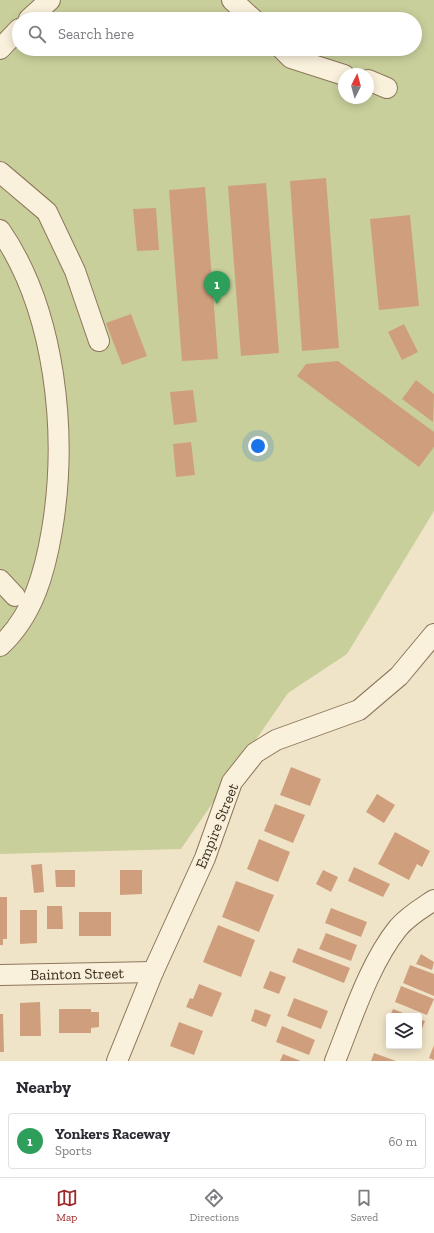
<!DOCTYPE html>
<html lang="en">
<head>
<meta charset="utf-8">
<style>
	:root { --surface:#fff; --page:#f2f2f3; --text:#2b2b33; --muted:#7c7c81; --line:#e1e1e2; --accent:#9e2a2b }
	body { margin:0; font-family:"Zilla Slab",serif; background:var(--page); color:var(--text) }
	.controls { position:absolute; right:12px; bottom:12px; display:grid; overflow:hidden; border-radius:4px; box-shadow:0 2px 10px #0003 }
	.controls button { width:36px; height:36px; display:grid; place-items:center; padding:0; border:0; border-bottom:1px solid var(--line); background:var(--surface); color:var(--text); font:20px sans-serif }
	.compass { position:absolute; left:338px; top:68px; width:36px; height:36px; border-radius:50%; background:var(--surface); box-shadow:0 2px 10px #0003; rotate:6deg }
	.you { position:absolute; left:258px; top:446px; width:14px; height:14px; margin:-10px; border:3px solid #fff; border-radius:50%; background:#1a73e8; box-shadow:0 0 0 6px #1a73e833 }
	.badge { display:grid; place-items:center; width:26px; height:26px; border-radius:50%; background:var(--accent); color:#fff; font-size:13px; font-weight:700 }
	.pin { position:absolute; translate:-50% -33px; filter:drop-shadow(0 1px 2px #0008) }
	.pin::after { content:''; position:absolute; top:21px; width:14px; height:12px; background:inherit; clip-path:polygon(0 0,100% 0,50% 100%) }
	.list { margin:0; padding:0; list-style:none }
	h2 { display:flex; justify-content:space-between; align-items:center; height:52px; margin:0; padding:0 16px; font-size:17px }
	h2 small { font-size:13px; font-weight:400; color:var(--muted) }
	.list li { display:grid; grid-template-columns:26px 1fr auto; gap:12px; align-items:center; box-sizing:border-box; height:56px; margin:0 8px 8px; padding:0 8px; border:1px solid var(--line); border-radius:4px }
	.list b { display:block; font-size:15px; white-space:nowrap }
	.list p { margin:0; font-size:13px; white-space:nowrap; color:var(--muted) }
	.list em { font-size:13px; font-style:normal; color:var(--muted) }
	.icon { flex:none; width:22px; height:22px; fill:none; stroke:currentColor; stroke-width:2; stroke-linecap:round; stroke-linejoin:round }
	.map { position:relative; flex:none; width:434px; height:1061px; overflow:hidden }
	.search { position:absolute; background:var(--surface); box-shadow:0 2px 10px #0003; left:12px; right:12px; top:12px; height:44px; display:flex; align-items:center; gap:10px; box-sizing:border-box; padding:0 14px; border-radius:22px; color:var(--muted); font-size:15px }
	.sheet { height:116px; background:var(--surface) }
	nav { display:flex; justify-content:space-around; align-items:center; box-sizing:border-box; height:56px; border-top:1px solid var(--line); background:var(--surface); font-size:11px; color:var(--muted) }
	nav a { display:grid; justify-items:center; gap:2px }
	nav .on { color:var(--accent) }
	.map>svg:first-child { display:block }
	.green { fill:#c9cf9b; fill-rule:evenodd }
	.building { fill:#cf9f7d }
	.lines { fill:none; stroke-linecap:round; stroke-linejoin:round }
	.minor-casing { stroke:#8d765c; stroke-width:22 }
	.minor { stroke:#faf1dc; stroke-width:20 }
	.labels { text-anchor:middle; stroke-width:3; stroke-linejoin:round; paint-order:stroke }
	.street-label { font-size:15px; fill:#3d2e20; stroke:#f7eed8 }
</style>
</head>
<body>
<div class="map">
<svg width="434" height="1061" viewBox="0 0 434 1061">
	<rect width="100%" height="100%" fill="#f0e4c8"/>
	<path class="green" d="M0,0H434V511L347,654L288,693L181,849L0,854ZM19,19H415V49H19ZM344,74H368V98H344Z"/>
	<g class="building">
		<polygon points="326,178 339,348 302,351 290,181"/>
		<polygon points="266,183 279,353 241,356 228,186"/>
		<polygon points="205,187 218,359 182,361 169,190"/>
		<polygon points="156,208 159,250 137,251 133,209"/>
		<polygon points="410,215 419,306 379,310 370,219"/>
		<polygon points="131,314 147,356 122,365 106,323"/>
		<polygon points="404,324 418,352 402,360 388,332"/>
		<polygon points="338,361 434,432 434,447 419,467 297,376 306,364"/>
		<polygon points="416,380 434,394 433,422 402,399"/>
		<polygon points="193,390 197,422 174,425 170,392"/>
		<polygon points="191,442 195,475 176,477 173,444"/>
		<polygon points="291,767 321,779 310,806 280,795"/>
		<polygon points="377,794 395,805 384,823 366,812"/>
		<polygon points="275,804 305,815 293,843 264,831"/>
		<polygon points="395,832 430,851 422,867 417,864 409,880 378,864"/>
		<polygon points="259,839 290,852 278,882 247,869"/>
		<polygon points="42,864 44,892 34,893 31,865"/>
		<polygon points="354,867 390,884 383,897 348,881"/>
		<polygon points="55,870 75,870 75,887 56,887"/>
		<polygon points="120,870 142,870 142,894 120,895"/>
		<polygon points="323,870 338,877 331,892 316,884"/>
		<polygon points="236,881 274,895 259,932 222,917"/>
		<polygon points="0,897 7,897 7,939 3,939 3,945 0,945"/>
		<polygon points="47,906 62,906 63,929 47,929"/>
		<polygon points="331,908 367,922 361,937 325,923"/>
		<polygon points="20,910 37,910 37,943 20,944"/>
		<rect x="79" y="912" width="32" height="24"/>
		<polygon points="218,925 255,940 241,977 203,962"/>
		<polygon points="326,933 357,945 351,961 319,949"/>
		<polygon points="298,948 350,968 344,983 292,962"/>
		<polygon points="421,954 434,962 432,970 416,964"/>
		<polygon points="410,965 434,974 434,996 403,983"/>
		<polygon points="270,971 286,977 279,994 263,988"/>
		<polygon points="199,984 222,993 212,1017 186,1007 190,998 193,999"/>
		<polygon points="401,986 434,999 427,1015 395,1002"/>
		<polygon points="294,998 328,1011 321,1029 287,1016"/>
		<polygon points="40,1002 41,1036 20,1036 20,1003"/>
		<polygon points="59,1009 91,1009 91,1012 99,1012 99,1027 91,1028 91,1033 59,1033"/>
		<polygon points="255,1009 271,1015 266,1027 251,1021"/>
		<polygon points="393,1009 411,1016 390,1016"/>
		<polygon points="0,1014 3,1014 4,1052 0,1052"/>
		<polygon points="419,1019 425,1021 419,1037"/>
		<polygon points="179,1022 203,1031 194,1055 170,1046"/>
		<polygon points="282,1026 315,1040 309,1055 276,1042"/>
		<polygon points="434,1045 434,1060 429,1058"/>
		<polygon points="374,1053 396,1061 371,1061"/>
		<polygon points="283,1054 301,1061 280,1061"/>
	</g>
	<g class="lines">
		<g class="minor-casing">
			<g id="minor">
				<polyline points="232,0 253,19"/>
				<polyline points="29,19 50,0"/>
				<polyline points="0,49 19,29"/>
				<polyline points="282,49 291,58 344,75"/>
				<polyline points="368,80 387,88"/>
				<polyline points="0,172 47,212 75,271 99,341"/>
				<path d="M0,230C56,311 68,434 52,530C45,572 33,616 0,646"/>
				<polyline points="0,580 15,596"/>
				<polyline points="0,975 153,972"/>
				<polyline points="117,1061 153,972 205,858 232,782 255,753 276,740 359,710 399,676 434,634"/>
				<path d="M335,1061C352,1019 369,964 398,928C408,916 422,908 434,900"/>
			</g>
		</g>
		<use href="#minor" class="minor"/>
	</g>
	<g class="labels">
		<g class="street-label">
			<text transform="translate(217 826) rotate(-68)" y="5">Empire Street</text>
			<text transform="translate(77 974) rotate(-1)" y="5">Bainton Street</text>
		</g>
	</g>
</svg>
<div class="controls">
<button><svg class="icon" aria-label="layers" viewBox="0 0 24 24"><path d="M12 4l9 5-9 5-9-5zM3 14l9 5 9-5"/></svg></button>
</div>
<svg class="compass" viewBox="-18 -18 36 36"><path d="M0-13l5 13h-10z" fill="#e53935"/><path d="M0 13l5-13h-10z" fill="#7c7c81"/></svg>
<div class="you"></div>
<div class="pin badge" style="left:217px;top:304px;background:#2e9e5b">1</div>
<div class="search"><svg class="icon" aria-label="search" viewBox="0 0 24 24"><circle cx="10" cy="10" r="6"/><path d="M15 15l6 6"/></svg>Search here</div>
</div>
<section class="sheet">
<h2>Nearby<small></small></h2>
<ul class="list">
<li><span class="badge" style="background:#2e9e5b">1</span><div><b>Yonkers Raceway</b><p>Sports</p></div><em>60 m</em></li>
</ul>
</section>
<nav>
<a class="on"><svg class="icon" aria-label="map" viewBox="0 0 24 24"><path d="M3 6l6-2 6 2 6-2v14l-6 2-6-2-6 2zM9 4v14M15 6v14"/></svg>Map</a>
<a><svg class="icon" aria-label="directions" viewBox="0 0 24 24"><path d="M12 3l9 9-9 9-9-9zM9 14v-3h6M13 9l2 2-2 2"/></svg>Directions</a>
<a><svg class="icon" aria-label="saved" viewBox="0 0 24 24"><path d="M7 4h10v16l-5-4-5 4z"/></svg>Saved</a>
</nav>
</body>
</html>
